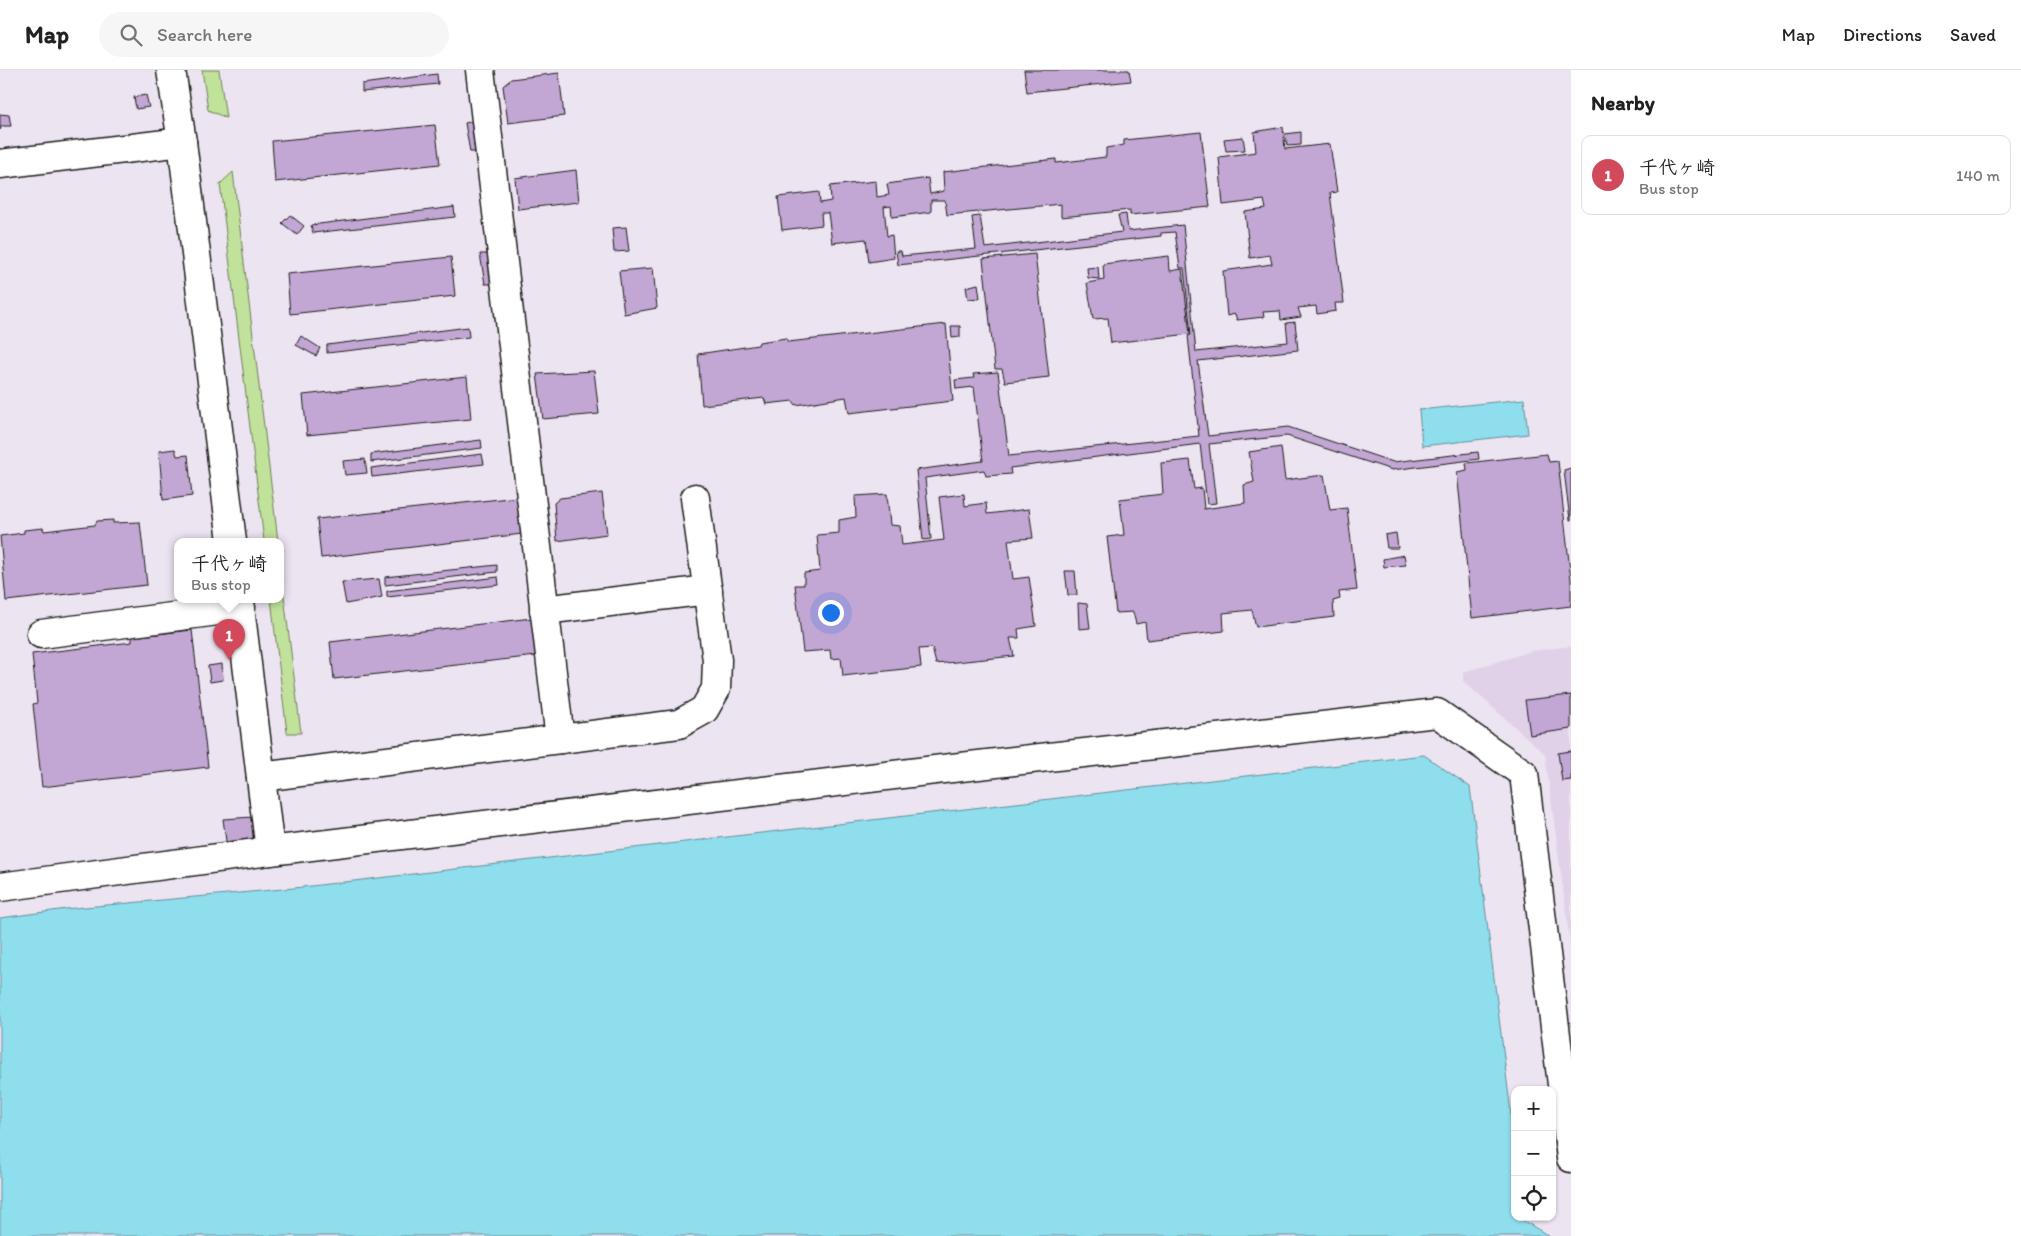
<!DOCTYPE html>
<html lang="en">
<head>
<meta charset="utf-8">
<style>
	:root { --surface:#fff; --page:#f6f6f6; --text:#222; --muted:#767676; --line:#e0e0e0; --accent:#d1495b }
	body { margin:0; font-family:Itim,"Klee One",sans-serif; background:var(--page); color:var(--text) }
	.controls { position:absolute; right:15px; bottom:15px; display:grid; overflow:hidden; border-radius:10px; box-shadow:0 1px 4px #0004 }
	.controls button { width:45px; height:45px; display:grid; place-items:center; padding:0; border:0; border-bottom:1px solid var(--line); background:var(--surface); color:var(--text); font:25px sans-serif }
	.you { position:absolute; left:830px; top:542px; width:18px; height:18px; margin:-12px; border:4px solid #fff; border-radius:50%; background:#1a73e8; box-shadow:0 0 0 8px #1a73e833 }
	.badge { display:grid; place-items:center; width:32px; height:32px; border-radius:50%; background:var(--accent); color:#fff; font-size:16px; font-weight:700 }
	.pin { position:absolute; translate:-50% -41px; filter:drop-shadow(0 1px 2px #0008) }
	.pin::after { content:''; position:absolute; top:26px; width:18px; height:15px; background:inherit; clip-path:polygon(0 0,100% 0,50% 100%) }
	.popup { position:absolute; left:174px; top:468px; width:110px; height:65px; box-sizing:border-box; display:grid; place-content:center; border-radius:10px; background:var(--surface); filter:drop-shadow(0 1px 4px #0005); font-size:16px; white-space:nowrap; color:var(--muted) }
	.popup b { font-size:19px; color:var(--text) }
	.popup::after { content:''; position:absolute; left:50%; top:100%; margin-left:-10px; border:10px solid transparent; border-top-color:var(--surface) }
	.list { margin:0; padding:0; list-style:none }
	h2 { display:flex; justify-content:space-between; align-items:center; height:65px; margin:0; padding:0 20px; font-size:21px }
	h2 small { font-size:16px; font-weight:400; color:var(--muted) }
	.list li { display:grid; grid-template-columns:32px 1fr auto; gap:15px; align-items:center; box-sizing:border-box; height:80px; margin:0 10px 10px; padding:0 10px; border:1px solid var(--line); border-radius:10px }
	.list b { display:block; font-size:19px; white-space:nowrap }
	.list p { margin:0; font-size:16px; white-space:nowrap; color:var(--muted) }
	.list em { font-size:16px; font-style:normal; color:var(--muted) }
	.icon { flex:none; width:28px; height:28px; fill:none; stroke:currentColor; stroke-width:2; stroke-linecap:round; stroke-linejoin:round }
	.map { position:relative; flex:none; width:1571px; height:1166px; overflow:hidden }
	header { display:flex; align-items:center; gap:30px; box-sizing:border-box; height:70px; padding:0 25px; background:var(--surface); border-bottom:1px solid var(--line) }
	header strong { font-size:24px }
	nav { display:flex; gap:28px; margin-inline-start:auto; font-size:18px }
	.search { width:350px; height:45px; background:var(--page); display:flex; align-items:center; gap:12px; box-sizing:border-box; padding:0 18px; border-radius:28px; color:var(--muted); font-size:19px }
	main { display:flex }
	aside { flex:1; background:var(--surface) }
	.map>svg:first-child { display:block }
	.built { fill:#e0d1e9 }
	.green { fill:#c0e29b; stroke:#6e7f5c }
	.water { fill:#8fdeed; stroke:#619099 }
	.building { fill:#c2a6d3; stroke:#1c1c1c }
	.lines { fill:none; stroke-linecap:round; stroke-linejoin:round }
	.minor-casing { stroke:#1c1c1c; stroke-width:31 }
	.minor { stroke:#fff; stroke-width:28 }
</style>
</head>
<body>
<header>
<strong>Map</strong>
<div class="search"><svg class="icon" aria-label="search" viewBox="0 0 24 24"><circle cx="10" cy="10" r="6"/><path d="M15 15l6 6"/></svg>Search here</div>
<nav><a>Map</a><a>Directions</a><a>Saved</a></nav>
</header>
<main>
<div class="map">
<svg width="1571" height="1166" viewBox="0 0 1571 1166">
	<rect width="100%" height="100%" fill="#ede4f2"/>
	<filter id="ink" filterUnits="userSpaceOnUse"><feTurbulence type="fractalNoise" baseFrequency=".02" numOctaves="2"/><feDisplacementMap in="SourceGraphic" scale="10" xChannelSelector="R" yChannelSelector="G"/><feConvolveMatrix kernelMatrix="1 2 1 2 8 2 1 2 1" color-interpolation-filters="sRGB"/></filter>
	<g filter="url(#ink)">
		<polygon class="built" points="1571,576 1571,879 1545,684 1463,611 1463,602 1532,581"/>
		<g class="green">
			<polygon points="202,0 219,0 226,48 208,40"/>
			<polygon points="233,102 278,471 264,471 220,114"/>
			<polygon points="280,494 301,663 287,663 271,529 280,529"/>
		</g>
		<g class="water">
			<polygon points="1524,329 1528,364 1422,376 1419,340"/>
			<polygon points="1424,685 1470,717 1515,1075 1515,1147 1524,1147 1524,1151 1549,1166 0,1166 0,848 74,838 294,818"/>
		</g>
		<g class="building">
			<polygon points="1024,0 1129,0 1131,11 1027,22"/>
			<polygon points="559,3 564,46 508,53 503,16 511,9"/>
			<polygon points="437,4 438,14 362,22 362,14"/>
			<polygon points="146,25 149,37 136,39 134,27"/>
			<polygon points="0,44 9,45 11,56 2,56 0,60"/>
			<polygon points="474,51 478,82 470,82 465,53"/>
			<polygon points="435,55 440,94 275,112 272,71"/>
			<polygon points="1283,57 1285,79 1330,74 1337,122 1330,123 1344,233 1335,233 1336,241 1317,244 1316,236 1298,238 1301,247 1281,250 1280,241 1263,242 1264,247 1237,250 1235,244 1227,246 1223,201 1272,194 1270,185 1250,188 1245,142 1266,139 1264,130 1223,135 1219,87 1256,82 1254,62"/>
			<polygon points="1201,62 1210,137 1130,145 1130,140 1061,147 1061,134 947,145 945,130 931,130 931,142 892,147 891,136 884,137 887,166 892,165 894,188 869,192 866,169 832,173 828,143 821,143 822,155 782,160 778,127 819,122 820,133 831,131 830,116 876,111 877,127 889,125 887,114 928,108 930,124 944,121 943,102 1056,89 1056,93 1106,87 1106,78 1124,75 1124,70"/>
			<polygon points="1301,62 1301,75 1287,76 1285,64"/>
			<polygon points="1243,67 1245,80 1226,81 1224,69"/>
			<polygon points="576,100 579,132 518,139 515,108"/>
			<polygon points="454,137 455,147 313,163 311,155"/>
			<polygon points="1126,144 1128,161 1183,155 1196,282 1288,272 1286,253 1295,252 1298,280 1198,291 1208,366 1288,357 1393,392 1478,382 1479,389 1392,400 1287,366 1209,374 1216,433 1207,434 1200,374 1010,398 1011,404 986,406 984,400 925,408 931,469 923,470 916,400 983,391 974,317 956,319 955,310 974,308 973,304 998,302 1009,386 1199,366 1188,266 1191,265 1184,198 1180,198 1175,162 1161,163 1161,166 898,195 896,181 901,181 902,186 976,179 972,147 980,146 985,178 1122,162 1118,145"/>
			<polygon points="290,145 304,156 297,165 282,153"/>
			<polygon points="626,157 629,181 614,182 612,158"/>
			<polygon points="480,184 488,184 492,214 485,214"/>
			<polygon points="1035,184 1049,307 1005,312 1002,299 995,299 983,189"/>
			<polygon points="1169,186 1170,201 1182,199 1190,264 1111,273 1108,248 1093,249 1087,213 1104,210 1103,194"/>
			<polygon points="451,187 455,226 290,244 287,204"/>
			<polygon points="1098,197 1099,209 1088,208 1087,198"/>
			<polygon points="653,198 657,238 624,244 619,201"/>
			<polygon points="978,214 980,228 968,229 966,217"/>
			<polygon points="946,254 953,331 849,343 846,327 796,335 793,331 766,334 764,328 702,335 698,284 758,275 759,272 786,268 788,272"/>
			<polygon points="951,256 960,256 960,267 952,268"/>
			<polygon points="468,257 469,267 327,283 327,275"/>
			<polygon points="301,266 320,278 316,286 296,275"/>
			<polygon points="594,301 599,344 543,349 537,304"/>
			<polygon points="467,307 471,349 307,365 303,325"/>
			<polygon points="481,370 482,378 371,392 371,384"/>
			<polygon points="1281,377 1285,410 1324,405 1330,440 1347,438 1357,520 1339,522 1340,529 1333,531 1334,547 1256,557 1252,540 1223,543 1224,561 1147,570 1145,552 1136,554 1133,542 1116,543 1107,467 1124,465 1120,429 1163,424 1161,393 1190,390 1194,419 1202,418 1204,439 1245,433 1244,415 1254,412 1249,382"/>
			<polygon points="175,379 177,386 188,385 192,426 163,430 159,381"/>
			<polygon points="482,384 484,394 372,407 371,398"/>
			<polygon points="1547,384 1549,392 1558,391 1571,510 1571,536 1472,548 1457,402 1467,400 1466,393"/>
			<polygon points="365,389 367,403 345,405 343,391"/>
			<polygon points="1571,398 1571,450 1570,450 1564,400"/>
			<polygon points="602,423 607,464 557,471 554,433 560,428"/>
			<polygon points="887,424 890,455 900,456 902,475 944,470 939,427 964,424 965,436 986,433 987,444 1029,439 1033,468 1008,470 1013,509 1029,507 1036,556 1018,559 1019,568 1010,568 1014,586 936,594 932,578 919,579 921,597 843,606 841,588 831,589 830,580 803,582 795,515 804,515 804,503 820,501 817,465 839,463 839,450 856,447 855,426"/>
			<polygon points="518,427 522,464 321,488 317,449"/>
			<polygon points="113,450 113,453 140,452 147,515 6,531 0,466 24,463 24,460 43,458 44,461 95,455 97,451"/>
			<polygon points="1396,463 1398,478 1387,478 1385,465"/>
			<polygon points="1404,485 1406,495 1384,497 1383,489"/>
			<polygon points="497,495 497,502 385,515 385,507"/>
			<polygon points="1065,501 1075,501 1077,525 1068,525"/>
			<polygon points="498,507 499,515 387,527 387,521"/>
			<polygon points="379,509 382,527 346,534 342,512"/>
			<polygon points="1078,533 1087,534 1090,558 1079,559"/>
			<polygon points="532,548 536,586 334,609 330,572"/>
			<polygon points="192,560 208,697 42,717 33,634 37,633 32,584 132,572 132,567"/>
			<polygon points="222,594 223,610 210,612 208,596"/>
			<polygon points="1571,625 1571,659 1530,665 1525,630"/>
			<polygon points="1571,681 1571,710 1562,711 1558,683"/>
			<polygon points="253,747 258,776 227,778 223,749"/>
		</g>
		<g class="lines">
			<g class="minor-casing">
				<g id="minor">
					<polyline points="171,0 182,72 232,471"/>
					<polyline points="480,0 560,669"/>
					<polyline points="0,94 182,72"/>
					<polyline points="239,529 270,781 943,699 1437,643 1524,704 1571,1088"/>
					<polyline points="544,540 708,520"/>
					<polyline points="41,564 241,538"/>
					<polyline points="261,707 679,654 704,640 716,619 717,590 695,428"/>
					<polyline points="0,817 270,781"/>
				</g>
			</g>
			<use href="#minor" class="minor"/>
		</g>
	</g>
</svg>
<div class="controls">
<button>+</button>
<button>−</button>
<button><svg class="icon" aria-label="locate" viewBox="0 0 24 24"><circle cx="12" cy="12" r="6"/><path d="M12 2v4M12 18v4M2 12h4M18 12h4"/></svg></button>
</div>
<div class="you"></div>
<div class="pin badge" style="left:229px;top:590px">1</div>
<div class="popup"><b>千代ヶ崎</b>Bus stop</div>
</div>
<aside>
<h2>Nearby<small></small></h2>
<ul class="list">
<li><span class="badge">1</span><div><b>千代ヶ崎</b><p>Bus stop</p></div><em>140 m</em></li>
</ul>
</aside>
</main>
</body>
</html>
